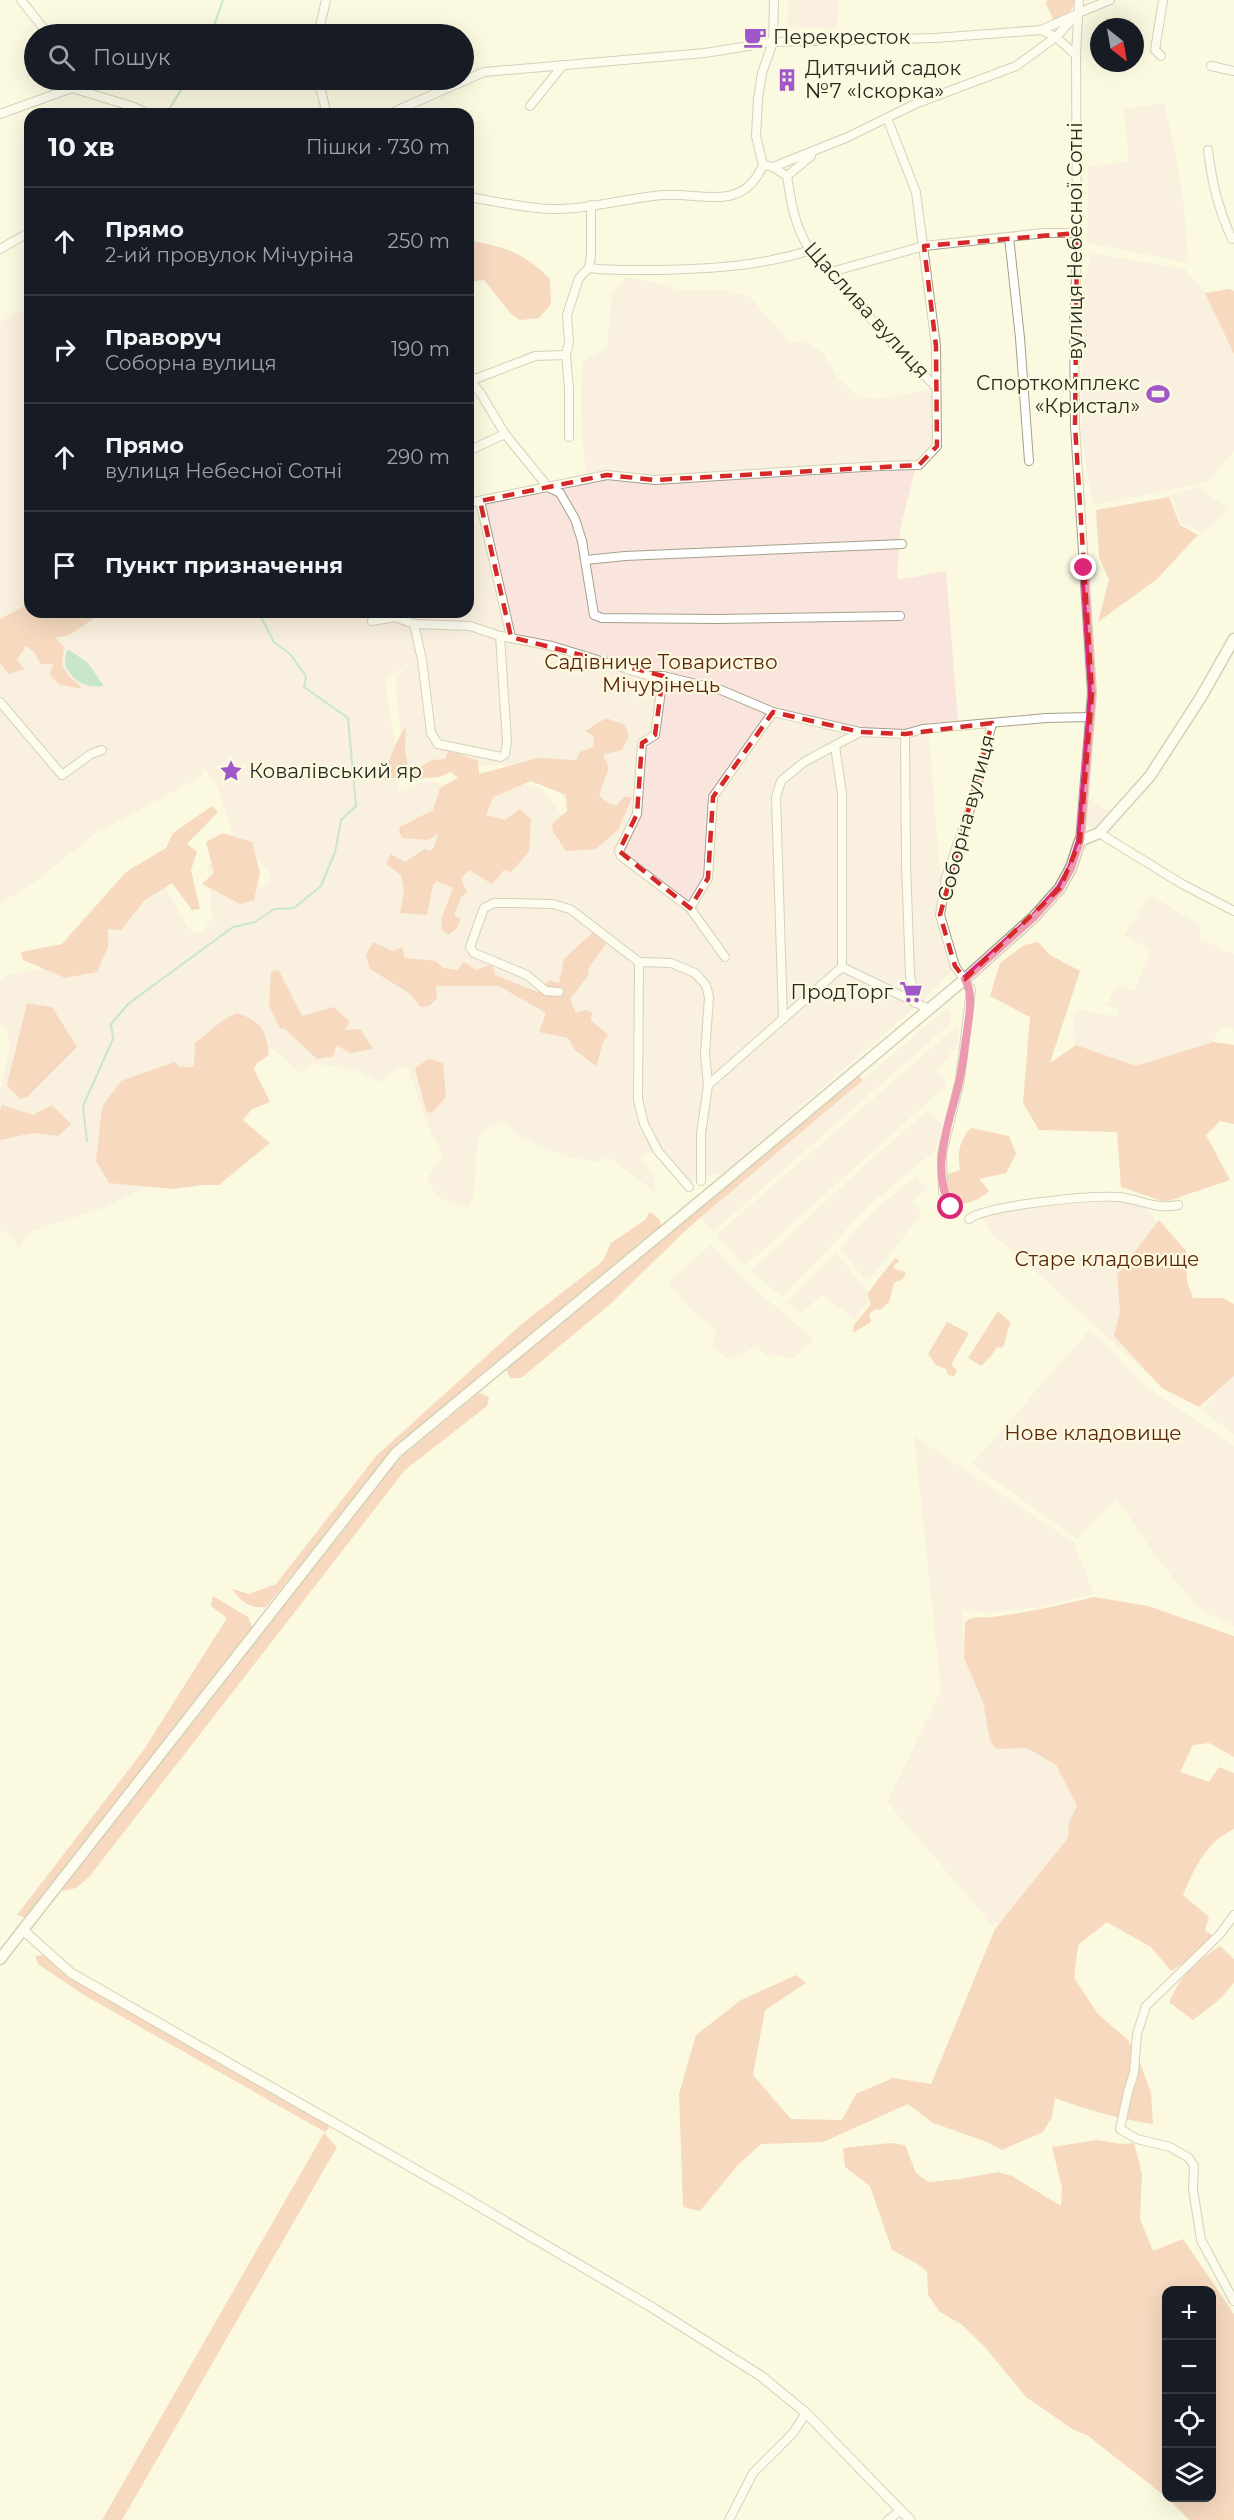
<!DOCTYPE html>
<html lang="uk">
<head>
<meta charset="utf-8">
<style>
	:root { --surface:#171b24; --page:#20242c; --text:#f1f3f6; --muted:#9ea1a6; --line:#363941 }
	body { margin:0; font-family:Montserrat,sans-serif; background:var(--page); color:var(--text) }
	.controls { position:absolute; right:18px; bottom:18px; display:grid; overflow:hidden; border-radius:12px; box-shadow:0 6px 24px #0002 }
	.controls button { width:54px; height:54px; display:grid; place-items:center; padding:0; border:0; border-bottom:2px solid var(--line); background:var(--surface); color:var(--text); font:30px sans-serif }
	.compass { position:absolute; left:1090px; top:18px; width:54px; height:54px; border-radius:50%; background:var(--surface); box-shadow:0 6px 24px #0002; rotate:149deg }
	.stop { position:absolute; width:18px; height:18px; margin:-14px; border:4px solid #db2777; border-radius:50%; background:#fff }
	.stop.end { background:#db2777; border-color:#fff; box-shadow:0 2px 6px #0008 }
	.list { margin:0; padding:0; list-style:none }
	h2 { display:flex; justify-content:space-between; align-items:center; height:78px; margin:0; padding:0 24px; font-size:26px }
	h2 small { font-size:20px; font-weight:400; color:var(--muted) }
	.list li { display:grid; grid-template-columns:39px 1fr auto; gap:18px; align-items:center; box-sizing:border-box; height:108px; padding:0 24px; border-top:2px solid var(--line) }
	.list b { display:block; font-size:22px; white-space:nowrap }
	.list p { margin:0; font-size:20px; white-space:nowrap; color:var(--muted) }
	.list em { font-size:20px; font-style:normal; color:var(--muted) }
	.icon { flex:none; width:33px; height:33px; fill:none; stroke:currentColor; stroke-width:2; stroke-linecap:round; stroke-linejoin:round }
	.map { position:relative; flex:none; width:1234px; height:2520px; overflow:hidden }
	.search { position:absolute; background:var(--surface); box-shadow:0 6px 24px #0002; left:24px; top:24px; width:450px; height:66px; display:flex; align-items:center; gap:15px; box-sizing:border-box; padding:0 21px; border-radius:33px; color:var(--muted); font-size:22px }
	.panel { position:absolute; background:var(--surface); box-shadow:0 6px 24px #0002; left:24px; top:108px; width:450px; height:510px; border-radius:18px }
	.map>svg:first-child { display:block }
	.green { fill:#f9e5dd; fill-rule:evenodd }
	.forest { fill:#f0b197 }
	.water { fill:#89ceb0 }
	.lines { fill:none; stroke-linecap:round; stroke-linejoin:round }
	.stream { stroke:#89ceb0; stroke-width:2 }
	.minor-casing { stroke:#a3a18a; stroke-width:10 }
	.tertiary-casing { stroke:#a3a18a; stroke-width:11 }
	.secondary-casing { stroke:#a3a18a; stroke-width:13 }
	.minor { stroke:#fff; stroke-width:8 }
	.tertiary { stroke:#fff; stroke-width:9 }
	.secondary { stroke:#fff; stroke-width:10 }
	.route { stroke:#db2777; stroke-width:8 }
	.marked { fill:none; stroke:#d62828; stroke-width:4.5; stroke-dasharray:12 8; stroke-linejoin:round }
	.labels { text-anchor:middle; stroke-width:4.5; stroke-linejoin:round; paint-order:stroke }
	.poi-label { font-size:20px; fill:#29281f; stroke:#fbf9e0; text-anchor:start }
	.street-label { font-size:20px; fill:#29281f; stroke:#fbf9e0 }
	.park-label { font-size:20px; fill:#5e260c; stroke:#fbf9e0 }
</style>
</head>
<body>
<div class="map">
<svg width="1234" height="2520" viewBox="0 0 1234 2520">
	<rect width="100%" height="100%" fill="#fbf9e0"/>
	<g class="green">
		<polygon points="788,0 838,0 837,29 787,27"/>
		<path d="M1164,103C1178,158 1186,206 1188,263L1087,243L1088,166L1129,162L1124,109Z"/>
		<polygon points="1090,253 1185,269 1205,293 1234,354 1234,451 1208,482 1096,505 1092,501 1081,434 1081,287 1087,274"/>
		<path d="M626,277L665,285L679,291L726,290L749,296L791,343L804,339L824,354L837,377L858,397L882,399L936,387L934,444L918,458L900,529L897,577L898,580L903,579L946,571L958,721L928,723L941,881L937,914L952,971L920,1003L723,1174L710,1175L688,1184L657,1148L641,1158L655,1179V1192L608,1157L596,1162L564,1156L519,1137L506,1122C500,1123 491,1124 487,1127C467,1142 484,1187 467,1209C446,1202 436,1200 427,1178L443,1155L426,1122L408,1068H396L381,1083C363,1070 332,1064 310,1064L303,1073C287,1068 285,1051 268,1049L164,1178L101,1209L29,1232L19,1248L8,1232L0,1231V1092L10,1045L7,1027L0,1024V979L8,975L47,968L162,881L188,928L194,932H202L212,918L208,866L213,862L249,888L261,887L271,881C268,860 246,855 236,839C225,821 224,799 214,781C211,776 206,771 202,766V776L95,834L35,882L0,904V647L92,612H468V503L556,492L587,482C582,441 579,402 583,361L607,348L612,293ZM407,665V667L395,679L404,769L544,763L582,830L581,844L570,852L572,847L565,819L542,788L528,784L504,788L448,785L427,781L399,789L393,767L399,751L392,729L385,679Z"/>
		<polygon points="30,308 30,610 0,621 0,321"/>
		<polygon points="1199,487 1229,509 1203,533 1181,523 1170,494"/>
		<polygon points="1089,798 1104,809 1112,811 1111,815 1097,827 1091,829 1086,824"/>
		<polygon points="1150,895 1202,926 1198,938 1234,954 1234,1029 1220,1027 1213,1042 1136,1066 1076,1045 1072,1035 1076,1009 1118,1017 1119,1010 1106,1005 1114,989 1122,986 1135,991 1150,949 1124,935"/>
		<polygon points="948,1007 952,1022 713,1232 701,1218"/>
		<polygon points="958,1025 958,1045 937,1070 947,1085 745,1266 716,1235"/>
		<polygon points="928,1110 942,1125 936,1150 872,1203 782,1297 751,1271 857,1172"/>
		<polygon points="916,1177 927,1187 912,1202 922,1214 867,1282 840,1248 876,1208"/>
		<polygon points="1123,1200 1145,1208 1155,1218 1170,1275 1160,1374 1150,1376 1015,1253 993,1236 981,1215 1044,1204"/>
		<polygon points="711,1245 750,1285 814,1339 794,1358 767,1355 755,1347 744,1354 726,1358 713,1348 716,1330 689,1308 668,1282"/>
		<polygon points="836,1253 866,1290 868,1303 854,1319 822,1295 802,1313 787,1302"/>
		<polygon points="1090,1329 1149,1389 1234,1446 1234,1626 1200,1610 1158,1560 1117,1499 1077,1539 972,1464"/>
		<polygon points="1234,1371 1234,1434 1202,1411"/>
		<polygon points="914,1436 1074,1543 1094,1594 1041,1607 990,1613 963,1610 964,1658 983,1702 990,1741 996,1749 1027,1748 1056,1765 1077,1806 1069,1822 1068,1838 1002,1922 990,1926 984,1915 887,1802 941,1690"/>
	</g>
	<g class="forest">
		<path d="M1047,0H1074C1074,13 1064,16 1054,21L1046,4Z"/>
		<path d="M468,240C505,247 523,252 550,279L551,304L539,318L520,320L511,314L484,280L471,282L468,279Z"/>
		<polygon points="1229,289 1234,291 1234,354 1205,293"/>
		<polygon points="1169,497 1180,525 1198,535 1157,579 1098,622 1109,580 1099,557 1096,510"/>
		<polygon points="30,603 30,612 97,612 96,617 71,634 56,638 64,647 62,665 68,675 83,689 60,685 49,674 54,664 41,664 33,651 26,646 17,659 24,669 9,674 0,663 0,619"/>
		<path d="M606,718L625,725L629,736L622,750L603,755L609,768L599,795L606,802L616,806L624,796L632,798L618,830L596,849L566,851L553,832L552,824L567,811L566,795L531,781L493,797L486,815L505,820L519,809L531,819L529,852L511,872L504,870L492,884L469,870L461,879L467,892L461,897L454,915L461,919L457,928L448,935L441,929L442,917L453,888L437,881L433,885L427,915L400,913L404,892L401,875L386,864L391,854L405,862L424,849L430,851L434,848L438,834L427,840L402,838L399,832L400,827L433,810L440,788L458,778L451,772L439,777L404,780L401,776L385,780L382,776C391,758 394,744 406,726L405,750L409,773L432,760L445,759L449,750L478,761L479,774L538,758L576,760L580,752L593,747L594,736L585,731Z"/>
		<polygon points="212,806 218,812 187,844 197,852 191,870 200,909 192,910 172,883 145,900 121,930 108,929 108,947 97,972 65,978 23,960 21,952 62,944 126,872 166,848 173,833"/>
		<polygon points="223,833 252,842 260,873 254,900 240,904 202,884 214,873 206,842"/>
		<path d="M593,932L606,944L589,967L588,976L570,999L576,1013L584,1010L592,1012L591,1020L608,1035C600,1043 601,1055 596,1066L575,1050L568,1038L539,1032L546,1013L499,986H436L437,999L429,1006L421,1007L409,993L370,969L366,955L373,942L393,951L402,947L405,958L436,961L443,968L457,970L464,962L476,970L492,964L495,975L538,992L549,980L559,983L564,959Z"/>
		<polygon points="1038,942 1050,955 1080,971 1050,1063 1076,1045 1136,1066 1213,1042 1234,1045 1234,1124 1220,1121 1206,1135 1230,1180 1165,1202 1121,1187 1117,1132 1039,1130 1023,1103 1030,1017 990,996 1000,963 1024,945"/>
		<polygon points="278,969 302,1016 334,1007 350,1022 344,1030 360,1029 373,1049 350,1053 336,1045 334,1056 317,1059 285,1029 280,1028 269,1005 271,972"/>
		<polygon points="27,1003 52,1007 77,1047 27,1097 20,1099 7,1085"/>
		<path d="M237,1013C261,1021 266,1030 269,1055L257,1063L254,1069L270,1102L252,1109L243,1120L270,1143L219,1185H203L173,1189L109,1183L96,1161L102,1107L121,1081L174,1062L180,1067H194L195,1043L223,1020Z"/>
		<polygon points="429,1059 443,1063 446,1097 432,1113 426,1111 415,1068"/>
		<polygon points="859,1076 863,1080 686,1230 609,1305 521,1378 510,1378 506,1369"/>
		<polygon points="2,1105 33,1115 52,1105 71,1124 58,1136 33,1133 0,1140 0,1110"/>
		<path d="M971,1128L1009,1136L1016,1154L1006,1173L979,1179L989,1191C979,1200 967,1205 954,1203L945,1186V1175L960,1170C957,1154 959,1140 971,1128Z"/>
		<path d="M650,1212L659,1219L662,1226L400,1443L266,1607C251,1609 241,1602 232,1589L249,1594L276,1584L377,1455L524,1322L603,1261L611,1243L645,1220Z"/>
		<polygon points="1159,1220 1186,1251 1187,1281 1193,1298 1223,1298 1234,1304 1234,1376 1199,1407 1162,1388 1114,1336 1120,1311 1117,1275"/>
		<polygon points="895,1258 898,1259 899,1262 894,1265 894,1269 906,1272 903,1279 894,1283 889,1302 880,1310 875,1309 869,1314 871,1322 853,1333 854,1325 871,1304 867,1294"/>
		<path d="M998,1311L1011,1323C1005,1332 1008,1340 1002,1348L997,1347L991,1356L981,1366L968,1358Z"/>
		<polygon points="947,1322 969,1333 953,1361 952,1366 957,1370 954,1376 948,1375 946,1369 936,1365 928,1354"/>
		<polygon points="479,1393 489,1397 487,1406 405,1470 89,1877 76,1888 62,1891 66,1882 389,1471 405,1454"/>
		<polygon points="213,1596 248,1617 252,1627 26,1918 17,1915 143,1751 227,1618 211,1606"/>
		<path d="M1094,1597L1148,1606L1234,1636V1757L1209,1743L1193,1745L1180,1772L1209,1782L1219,1767L1234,1773V1829C1206,1842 1195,1867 1183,1895L1209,1917L1205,1930L1214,1937L1188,1961L1171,1971L1151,1947L1107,1922L1078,1945L1074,1978L1098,2014L1128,2040L1140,2063L1151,2093L1153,2124C1119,2119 1088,2110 1055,2098L1052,2117L1043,2132L1002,2150L987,2142L933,2123L908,2104L823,2142L761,2144L738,2165L700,2211L683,2207L679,2094L696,2035L741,2000L796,1975L806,1983L765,2010L753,2075L791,2119L842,2120L856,2094L893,2078L931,2084L995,1929L1068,1838L1069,1822L1077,1806L1056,1765L1027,1748L996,1749L990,1741L983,1702L964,1658L965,1622C973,1615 981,1618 992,1617C1026,1613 1060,1605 1094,1597Z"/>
		<path d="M1220,1946L1234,1959V1983L1220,1999L1193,2020L1169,2002C1183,1972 1193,1964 1220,1946Z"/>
		<polygon points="45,1955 327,2123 329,2128 325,2132 84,1995 38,1964 35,1956"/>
		<polygon points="324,2133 337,2147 122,2520 102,2520"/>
		<polygon points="1097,2140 1122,2144 1134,2143 1142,2174 1140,2219 1153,2251 1183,2239 1234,2314 1234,2520 1189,2520 1168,2498 1212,2498 1212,2290 1166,2290 1166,2497 1087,2435 1074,2430 1026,2397 984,2346 961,2324 940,2312 928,2295 927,2271 916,2263 892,2250 870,2186 845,2167 843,2148 891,2143 905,2145 916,2173 928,2182 960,2179 998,2172 1012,2176 1061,2206 1062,2188 1052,2147"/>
	</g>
	<path class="water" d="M69,650L88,663L104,686C85,688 74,683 65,665L66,651Z"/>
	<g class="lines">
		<g class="stream">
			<polyline points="211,34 223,0"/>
			<polyline points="170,108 187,80"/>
			<polyline points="87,1141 83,1106 113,1039 111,1024 128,1004 233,927 255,922 274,909 294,908 321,886 335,852 341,820 356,806 348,718 304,687 306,676 290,654 274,642 261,617 250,612"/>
		</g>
		<g class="minor-casing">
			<g id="minor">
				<polyline points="21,0 48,34"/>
				<path d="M774,0L773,42L762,73L758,99L756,136L763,165L773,167L787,176C791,202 794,224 808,247L891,342L936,387"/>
				<polyline points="1079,0 1076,55 1077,250 1074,324 1075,426 1092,693 1080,841"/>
				<polyline points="226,29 246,34"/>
				<polyline points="1041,30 1073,16"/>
				<polyline points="318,34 326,0"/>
				<polyline points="1161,56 1155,50 1163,0"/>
				<polyline points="1211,66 1234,71"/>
				<polyline points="318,80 327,114"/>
				<polyline points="530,106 563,65"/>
				<polyline points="0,114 72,88 134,107 149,114"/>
				<polyline points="389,114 484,72 705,53 773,42 935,38 1041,30 1056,37 1076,55"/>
				<path d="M1208,150C1212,182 1218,209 1232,239L1234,238"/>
				<polyline points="773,167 848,137 915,104 1016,66 1056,37 1078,13 1110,0"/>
				<polyline points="787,176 811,156"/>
				<path d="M468,197C495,201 523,208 550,209C588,210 626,198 663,195C703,192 742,213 763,165"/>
				<polyline points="1009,237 1020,338 1029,461"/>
				<polyline points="0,249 30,232"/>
				<path d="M589,268C613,271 635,270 659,270C711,269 761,266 811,250"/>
				<polyline points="831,272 924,246 1045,233 1077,233"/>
				<polyline points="566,355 569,342 567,315 579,278 589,268 591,255 591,205"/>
				<polyline points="468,377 481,394 505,434 548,487 560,493 575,519 582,541 594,615 602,618 717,619 900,616"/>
				<polyline points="468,378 478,378 535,356 566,355 569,388 569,437"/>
				<polyline points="468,451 505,434"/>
				<polyline points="480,501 511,637"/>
				<polyline points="468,503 607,475 655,480 880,466 919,465 937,446 936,346 916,192 887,118"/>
				<polyline points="586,560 625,556 902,544"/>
				<polyline points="372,621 395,617 414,624 470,626 500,636 552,646 650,676 663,676 721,690 773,712 860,732"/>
				<polyline points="414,624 422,660 431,733 438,744 501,757 505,754 507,742 500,636"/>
				<polyline points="663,676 655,735 642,743 637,814 619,851 621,856 690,908 725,957"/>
				<polyline points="0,702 62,775 91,754 102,750"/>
				<polyline points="905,734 906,863 910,975 916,1003"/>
				<polyline points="835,746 842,794 842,967"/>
				<polyline points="1099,833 1182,884 1234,911"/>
				<polyline points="690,908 708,878 713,797 773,712"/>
				<polyline points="639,962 638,1100 644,1124 658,1151 689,1187"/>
				<polyline points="559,992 546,991 527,975 474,953 470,947 484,908 494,903 513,903 552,904 570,909 639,962 671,963 695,973 706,985 709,997 705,1054 708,1085 701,1134 701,1181"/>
				<polyline points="783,1019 776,797 781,781 804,762 860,732 905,734 923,729 1046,718 1090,717"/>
				<polyline points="708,1085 842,967 929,1009"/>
				<polyline points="951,1207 943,1192 942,1153 960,1080 971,990 955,966 940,915 946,877 974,798 992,723"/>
				<path d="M969,1219C988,1205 1092,1195 1119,1197C1139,1199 1156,1210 1178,1205"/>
				<polyline points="1234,1915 1220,1934 1146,2006 1137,2034 1134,2073 1128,2092 1120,2129 1137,2139 1170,2147 1189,2158 1194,2166 1193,2189 1201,2240 1234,2301"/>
				<polyline points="729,2520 753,2473 793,2433 806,2413"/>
				<polyline points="888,2520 900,2511"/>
			</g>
		</g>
		<g class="tertiary-casing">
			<polyline id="tertiary" points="23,1930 71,1973 460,2195 653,2308 761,2376 806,2413 910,2520"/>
		</g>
		<g class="secondary-casing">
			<polyline id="secondary" points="0,1959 396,1453 728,1178 965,979 1034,917 1060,888 1071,868 1080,841 1099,833 1150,776 1201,697 1234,639"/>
		</g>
		<use href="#minor" class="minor"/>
		<use href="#tertiary" class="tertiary"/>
		<use href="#secondary" class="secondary"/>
	</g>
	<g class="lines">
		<path class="route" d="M951,1207C929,1169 950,1122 959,1082C963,1066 964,1049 967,1032C969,1014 974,995 965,979L1034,917L1060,888L1071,868L1080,841L1092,693L1084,568"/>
	</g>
	<path d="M0 0H1234V2520H0ZM1077,233L1075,426L1092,693L1080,841L1060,888L965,979L955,966L940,915L992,723L905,734L860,732L773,712L713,797L708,878L690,908L619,851L637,814L642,743L655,735L663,676L511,637L480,501L607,475L655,480L919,465L937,446L936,346L924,246Z" fill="#fbf9e0" fill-opacity=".55" fill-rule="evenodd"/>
	<path class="marked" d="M1077,233L1075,426L1092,693L1080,841L1060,888L965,979L955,966L940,915L992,723L905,734L860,732L773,712L713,797L708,878L690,908L619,851L637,814L642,743L655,735L663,676L511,637L480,501L607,475L655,480L919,465L937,446L936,346L924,246Z"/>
	<defs>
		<g id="cafe-bare" transform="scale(1.8)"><path d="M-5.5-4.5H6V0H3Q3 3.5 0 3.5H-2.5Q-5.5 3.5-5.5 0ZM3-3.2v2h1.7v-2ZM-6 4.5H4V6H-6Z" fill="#a057ca" stroke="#fbf9e0" stroke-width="2.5" paint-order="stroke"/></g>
		<g id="building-bare" transform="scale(1.8)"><path d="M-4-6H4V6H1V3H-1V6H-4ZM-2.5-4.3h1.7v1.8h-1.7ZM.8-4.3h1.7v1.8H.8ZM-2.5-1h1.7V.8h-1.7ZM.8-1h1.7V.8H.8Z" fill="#a057ca" stroke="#fbf9e0" stroke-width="2.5" paint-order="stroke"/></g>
		<g id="stadium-bare" transform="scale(1.8)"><path d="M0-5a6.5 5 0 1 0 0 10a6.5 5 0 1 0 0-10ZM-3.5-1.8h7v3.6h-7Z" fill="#a057ca" stroke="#fbf9e0" stroke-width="2.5" paint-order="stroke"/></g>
		<g id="sight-bare" transform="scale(1.8)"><path d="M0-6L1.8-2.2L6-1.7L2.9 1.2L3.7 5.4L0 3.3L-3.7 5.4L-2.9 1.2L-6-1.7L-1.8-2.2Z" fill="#a057ca" stroke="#fbf9e0" stroke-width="2.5" paint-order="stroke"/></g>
		<g id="supermarket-bare" transform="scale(1.8)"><path d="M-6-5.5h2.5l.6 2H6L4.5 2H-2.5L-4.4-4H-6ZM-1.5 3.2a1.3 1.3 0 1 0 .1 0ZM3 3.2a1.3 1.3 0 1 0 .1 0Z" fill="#a057ca" stroke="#fbf9e0" stroke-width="2.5" paint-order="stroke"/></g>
	</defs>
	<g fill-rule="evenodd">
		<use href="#cafe-bare" x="755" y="37"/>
		<use href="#building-bare" x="787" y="80"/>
		<use href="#stadium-bare" x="1158" y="394"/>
		<use href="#sight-bare" x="231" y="771"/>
		<use href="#supermarket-bare" x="911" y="992"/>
	</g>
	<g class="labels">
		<g class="poi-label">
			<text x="773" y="44">Перекресток</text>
			<text x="805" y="75">Дитячий садок<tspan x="805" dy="23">№7 «Іскорка»</tspan></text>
			<text x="1140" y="390" text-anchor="end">Спорткомплекс<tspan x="1140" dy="23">«Кристал»</tspan></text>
			<text x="249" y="778">Ковалівський яр</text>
			<text x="893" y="999" text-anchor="end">ПродТорг</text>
		</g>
		<g class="street-label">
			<text transform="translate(1075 241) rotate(-90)" y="7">вулиця Небесної Сотні</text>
			<text transform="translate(867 310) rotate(48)" y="7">Щаслива вулиця</text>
			<text transform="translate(966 818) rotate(-75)" y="7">Соборна вулиця</text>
		</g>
		<g class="park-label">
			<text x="661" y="669">Садівниче Товариство<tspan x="661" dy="23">Мічурінець</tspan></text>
			<text x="1107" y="1266">Старе кладовище</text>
			<text x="1093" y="1440">Нове кладовище</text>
		</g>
	</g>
</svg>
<div class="controls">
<button>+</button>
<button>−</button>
<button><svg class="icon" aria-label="locate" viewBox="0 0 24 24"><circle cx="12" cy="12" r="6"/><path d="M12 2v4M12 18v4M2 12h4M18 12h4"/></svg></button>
<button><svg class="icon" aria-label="layers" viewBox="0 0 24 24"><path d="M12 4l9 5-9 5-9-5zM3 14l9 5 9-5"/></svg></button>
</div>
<svg class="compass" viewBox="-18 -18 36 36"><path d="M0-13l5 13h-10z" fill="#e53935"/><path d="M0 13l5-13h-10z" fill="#9ea1a6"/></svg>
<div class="stop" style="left:951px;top:1207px"></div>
<div class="stop end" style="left:1084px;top:568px"></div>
<div class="search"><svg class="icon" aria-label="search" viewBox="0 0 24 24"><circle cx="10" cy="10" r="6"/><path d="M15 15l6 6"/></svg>Пошук</div>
<section class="panel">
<h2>10 хв<small>Пішки · 730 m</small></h2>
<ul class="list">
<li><svg class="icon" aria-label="ahead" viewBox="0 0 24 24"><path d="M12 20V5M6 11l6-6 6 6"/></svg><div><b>Прямо</b><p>2-ий провулок Мічуріна</p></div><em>250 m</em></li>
<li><svg class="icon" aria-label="right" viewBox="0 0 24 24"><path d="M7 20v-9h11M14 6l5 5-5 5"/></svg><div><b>Праворуч</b><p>Соборна вулиця</p></div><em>190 m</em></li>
<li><svg class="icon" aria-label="ahead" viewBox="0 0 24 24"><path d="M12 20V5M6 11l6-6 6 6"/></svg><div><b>Прямо</b><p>вулиця Небесної Сотні</p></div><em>290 m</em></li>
<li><svg class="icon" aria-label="arrive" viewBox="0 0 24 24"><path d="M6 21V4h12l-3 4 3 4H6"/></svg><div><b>Пункт призначення</b></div></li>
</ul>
</section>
</div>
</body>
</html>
